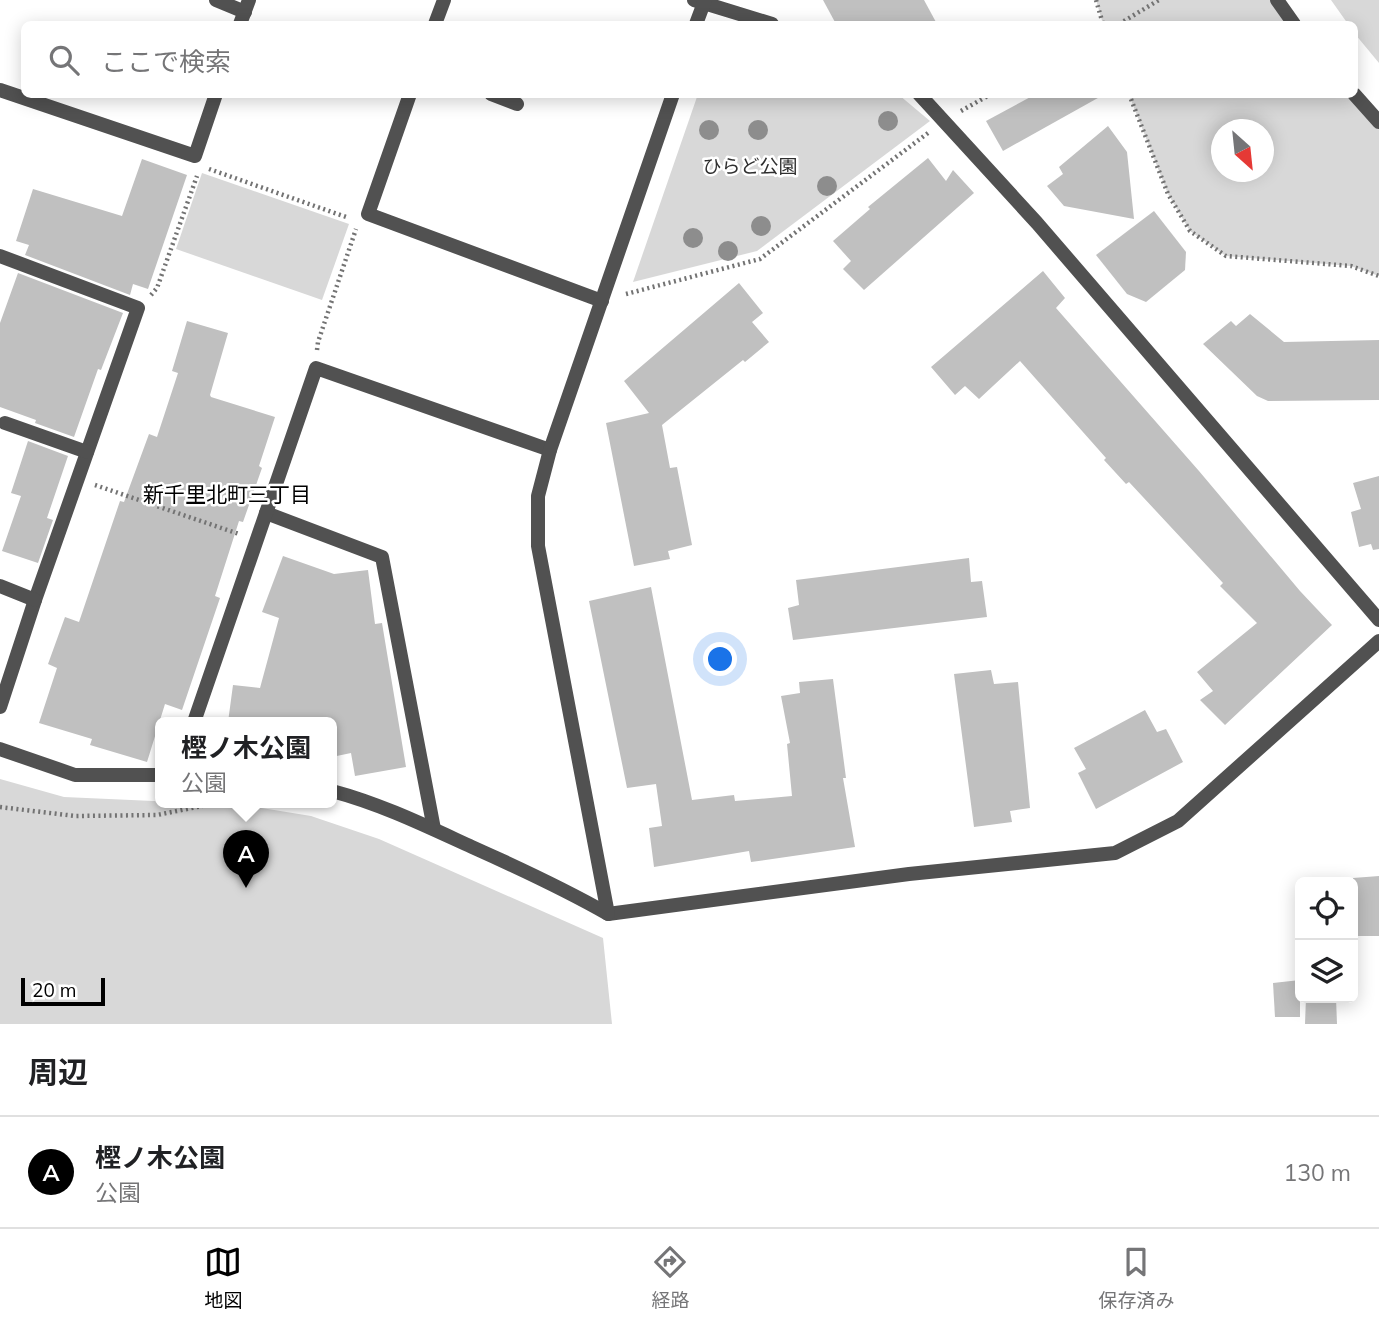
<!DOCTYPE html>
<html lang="ja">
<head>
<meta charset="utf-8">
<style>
	:root { --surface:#fff; --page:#f2f2f2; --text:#202124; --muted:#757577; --line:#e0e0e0; --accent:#000 }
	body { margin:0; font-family:Mulish,"Noto Sans JP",sans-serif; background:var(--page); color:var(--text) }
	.controls { position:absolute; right:21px; bottom:21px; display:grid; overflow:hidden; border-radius:10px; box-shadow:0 4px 18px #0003 }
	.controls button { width:63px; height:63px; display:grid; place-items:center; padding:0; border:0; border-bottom:2px solid var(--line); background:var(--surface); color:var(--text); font:35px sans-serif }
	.compass { position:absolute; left:1211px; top:119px; width:63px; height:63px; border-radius:50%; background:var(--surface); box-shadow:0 4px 18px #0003; rotate:153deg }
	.scale { position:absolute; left:21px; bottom:18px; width:84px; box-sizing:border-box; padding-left:7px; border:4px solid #000; border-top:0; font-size:19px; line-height:24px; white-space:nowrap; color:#000; -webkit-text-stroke:5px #fff; paint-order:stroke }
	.you { position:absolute; left:721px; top:660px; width:24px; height:24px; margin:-18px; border:5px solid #fff; border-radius:50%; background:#1a73e8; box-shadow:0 0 0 10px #1a73e833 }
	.badge { display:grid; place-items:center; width:46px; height:46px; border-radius:50%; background:var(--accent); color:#fff; font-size:23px; font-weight:700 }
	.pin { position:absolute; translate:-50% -58px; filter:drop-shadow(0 2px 4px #0008) }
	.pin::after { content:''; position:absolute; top:37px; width:24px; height:21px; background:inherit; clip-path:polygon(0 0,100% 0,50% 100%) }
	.popup { position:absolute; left:155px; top:717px; width:182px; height:91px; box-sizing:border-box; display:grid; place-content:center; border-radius:10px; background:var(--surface); filter:drop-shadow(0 2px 5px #0005); font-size:23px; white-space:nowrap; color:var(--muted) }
	.popup b { font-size:26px; color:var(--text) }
	.popup::after { content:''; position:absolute; left:50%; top:100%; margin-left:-14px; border:14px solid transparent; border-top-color:var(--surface) }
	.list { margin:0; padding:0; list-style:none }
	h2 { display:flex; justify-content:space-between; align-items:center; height:91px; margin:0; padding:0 28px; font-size:30px }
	h2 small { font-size:23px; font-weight:400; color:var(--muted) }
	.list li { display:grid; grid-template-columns:46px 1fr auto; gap:21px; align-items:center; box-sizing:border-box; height:112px; padding:0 28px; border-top:2px solid var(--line) }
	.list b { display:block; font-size:26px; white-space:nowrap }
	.list p { margin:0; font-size:23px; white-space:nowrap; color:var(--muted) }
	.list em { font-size:23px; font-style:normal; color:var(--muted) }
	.icon { flex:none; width:38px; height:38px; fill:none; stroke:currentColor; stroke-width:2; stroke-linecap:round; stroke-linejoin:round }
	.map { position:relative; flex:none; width:1379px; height:1024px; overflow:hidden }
	.search { position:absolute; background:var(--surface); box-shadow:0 4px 18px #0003; left:21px; right:21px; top:21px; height:77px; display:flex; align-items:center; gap:18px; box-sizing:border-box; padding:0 24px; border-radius:10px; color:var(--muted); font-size:26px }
	.sheet { height:203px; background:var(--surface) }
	nav { display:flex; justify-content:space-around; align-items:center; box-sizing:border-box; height:98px; border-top:2px solid var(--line); background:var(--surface); font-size:19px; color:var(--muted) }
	nav a { display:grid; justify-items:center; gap:4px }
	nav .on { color:var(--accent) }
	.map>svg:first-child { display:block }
	.green { fill:#d8d8d8; fill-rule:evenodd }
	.building { fill:#c0c0c0 }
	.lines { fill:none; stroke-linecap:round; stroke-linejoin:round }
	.path { stroke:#737373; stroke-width:4.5; stroke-dasharray:2 3.5; stroke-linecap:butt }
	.minor { stroke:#515151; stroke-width:14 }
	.tertiary { stroke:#515151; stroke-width:14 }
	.tree { fill:#8d8d8d }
	.labels { text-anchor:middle; stroke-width:5; stroke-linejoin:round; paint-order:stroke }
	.park-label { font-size:19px; fill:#2f2f2f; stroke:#fff }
	.neighbourhood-label { font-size:21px; fill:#000; stroke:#fff }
</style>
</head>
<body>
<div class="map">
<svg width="1379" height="1024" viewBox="0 0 1379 1024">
	<rect width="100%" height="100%" fill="#fff"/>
	<g class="green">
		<polygon points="1096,0 1277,0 1294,24 1103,24"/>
		<polygon points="1331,0 1379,0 1379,63 1355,34 1354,24 1348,24"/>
		<polygon points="698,94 899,95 930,121 757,251 633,282"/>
		<path d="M1354,94L1379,122V276L1351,266L1226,256L1190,231L1168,194L1129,95ZM1222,130H1264V172H1222Z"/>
		<polygon points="202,173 349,224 322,300 176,249"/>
		<polygon points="0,779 64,797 243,805 311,816 379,839 603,938 612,1024 0,1024"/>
	</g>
	<g class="building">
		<polygon points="823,0 924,0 937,24 836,24"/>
		<polygon points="1036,94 1105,94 1003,151 986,121"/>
		<polygon points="1108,126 1127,152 1134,219 1064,206 1047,186 1063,174 1059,167"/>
		<polygon points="928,158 946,181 953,170 974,193 864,290 843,269 851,261 833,241 870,209 868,207"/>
		<polygon points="142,159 187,175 148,289 133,284 130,295 25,255 29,245 16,241 33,189 122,216"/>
		<polygon points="1154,211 1186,252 1185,270 1146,302 1127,294 1096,255"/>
		<polygon points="1043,271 1065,298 1056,308 1199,471 1300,591 1332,625 1225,725 1200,700 1213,691 1197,672 1257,623 1220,586 1223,583 1129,482 1126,484 1104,460 1106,458 1020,361 979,399 965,386 955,395 931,367"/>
		<polygon points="18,273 123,313 101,370 98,369 74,437 35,423 36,420 0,407 0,323"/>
		<polygon points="739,283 763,313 752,322 769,342 745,362 743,360 662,425 670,468 677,467 692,545 668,551 670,559 634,566 606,423 649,413 624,381"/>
		<polygon points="1250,314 1284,342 1379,340 1379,400 1268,401 1257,396 1203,344 1231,321 1236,326"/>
		<polygon points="187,321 228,333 210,395 211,397 275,417 259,466 262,468 243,522 239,521 215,596 220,598 182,710 165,704 147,762 90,745 92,739 39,723 57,668 48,664 65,617 79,622 120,501 124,502 149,434 157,437 178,373 172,371"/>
		<polygon points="28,441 68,456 47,518 53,520 38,563 2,551 21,496 11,493"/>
		<polygon points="1379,476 1379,549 1373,550 1371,544 1359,547 1351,512 1361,509 1353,483"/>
		<polygon points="283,556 334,574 368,570 375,624 382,623 406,767 355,776 351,753 332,757 332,722 228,722 233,685 260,688 279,618 262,612"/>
		<polygon points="969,558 971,582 982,581 987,617 793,640 788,608 799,605 796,580"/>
		<polygon points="651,587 692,800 734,795 735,801 792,796 787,744 790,743 781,696 800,693 799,682 833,679 846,778 843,778 855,847 751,862 749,851 654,867 649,828 662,826 656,784 627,788 589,601"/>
		<polygon points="991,670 994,684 1018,682 1030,808 1010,811 1012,822 974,827 954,674"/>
		<polygon points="1145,710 1157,732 1166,729 1183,762 1096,809 1078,773 1086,769 1074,748"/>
		<polygon points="1379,876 1379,936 1353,936 1353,878"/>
		<polygon points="1300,980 1300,1017 1275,1017 1273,983"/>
		<polygon points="1306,998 1336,998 1337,1024 1305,1024"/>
	</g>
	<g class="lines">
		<g class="path">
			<polyline points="1096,0 1103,24"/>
			<polyline points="1119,24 1159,0"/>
			<polyline points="1129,94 1168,194 1190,231 1226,256 1351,266 1379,276"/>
			<polyline points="961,111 991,94"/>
			<polyline points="209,169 349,218"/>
			<polyline points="626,294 760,259 928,133"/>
			<polyline points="151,295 157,288 197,176"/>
			<polyline points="317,350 318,342 356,229"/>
			<polyline points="95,485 239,534"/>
			<polyline points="0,807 75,816 157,815 222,802"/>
		</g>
		<g class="minor">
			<polyline points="216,0 245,12"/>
			<polyline points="694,0 772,24"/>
			<polyline points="240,24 249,0"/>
			<polyline points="435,24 444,0"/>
			<polyline points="0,90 195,156 216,94"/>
			<polyline points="410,94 368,214 602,301"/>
			<polyline points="491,94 517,104"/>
			<polyline points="919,94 1037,223 1379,620"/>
			<polyline points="0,256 138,308 35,600 0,707"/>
			<polyline points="5,423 87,452"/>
			<polyline points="266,513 382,557 434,829"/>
			<polyline points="0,586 35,600"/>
			<polyline points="194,722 316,368 550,450"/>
			<polyline points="608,914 909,874 1115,853 1178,821 1379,641"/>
		</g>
		<g class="tertiary">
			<polyline points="1277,0 1294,24"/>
			<polyline points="696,24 705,0"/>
			<polyline points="1354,94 1379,122"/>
			<polyline points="0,749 75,775 160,775"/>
			<path d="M332,791C381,804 426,826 472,847C519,868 564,889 608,914L538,546V496L550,450L673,94"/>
		</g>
	</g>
	<g class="tree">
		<circle cx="888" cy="121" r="10"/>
		<circle cx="709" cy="130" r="10"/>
		<circle cx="758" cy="130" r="10"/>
		<circle cx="827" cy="186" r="10"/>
		<circle cx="761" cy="226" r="10"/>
		<circle cx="693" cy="238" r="10"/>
		<circle cx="728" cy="251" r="10"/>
	</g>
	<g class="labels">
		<g class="park-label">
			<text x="750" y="173">ひらど公園</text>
		</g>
		<g class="neighbourhood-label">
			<text x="227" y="502">新千里北町三丁目</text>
		</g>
	</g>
</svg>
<div class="controls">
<button><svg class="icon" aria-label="locate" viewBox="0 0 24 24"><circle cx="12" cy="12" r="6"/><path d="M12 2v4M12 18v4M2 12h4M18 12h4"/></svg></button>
<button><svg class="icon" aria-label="layers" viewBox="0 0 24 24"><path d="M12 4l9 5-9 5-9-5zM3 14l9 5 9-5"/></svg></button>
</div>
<svg class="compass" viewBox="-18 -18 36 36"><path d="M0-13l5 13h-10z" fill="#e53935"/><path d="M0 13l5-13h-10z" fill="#757577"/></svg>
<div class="scale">20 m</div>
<div class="you"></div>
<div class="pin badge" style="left:246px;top:888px">A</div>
<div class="popup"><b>樫ノ木公園</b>公園</div>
<div class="search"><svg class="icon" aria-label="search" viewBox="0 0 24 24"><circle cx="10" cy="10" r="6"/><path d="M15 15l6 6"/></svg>ここで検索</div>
</div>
<section class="sheet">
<h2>周辺<small></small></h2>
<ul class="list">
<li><span class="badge">A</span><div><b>樫ノ木公園</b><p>公園</p></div><em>130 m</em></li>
</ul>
</section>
<nav>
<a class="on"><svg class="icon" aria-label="map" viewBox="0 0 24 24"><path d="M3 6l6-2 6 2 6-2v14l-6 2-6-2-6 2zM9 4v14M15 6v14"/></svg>地図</a>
<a><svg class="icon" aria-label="directions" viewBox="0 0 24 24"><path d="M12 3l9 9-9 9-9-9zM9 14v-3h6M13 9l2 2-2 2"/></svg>経路</a>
<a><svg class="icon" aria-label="saved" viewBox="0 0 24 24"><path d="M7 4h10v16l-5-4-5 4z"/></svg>保存済み</a>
</nav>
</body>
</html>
